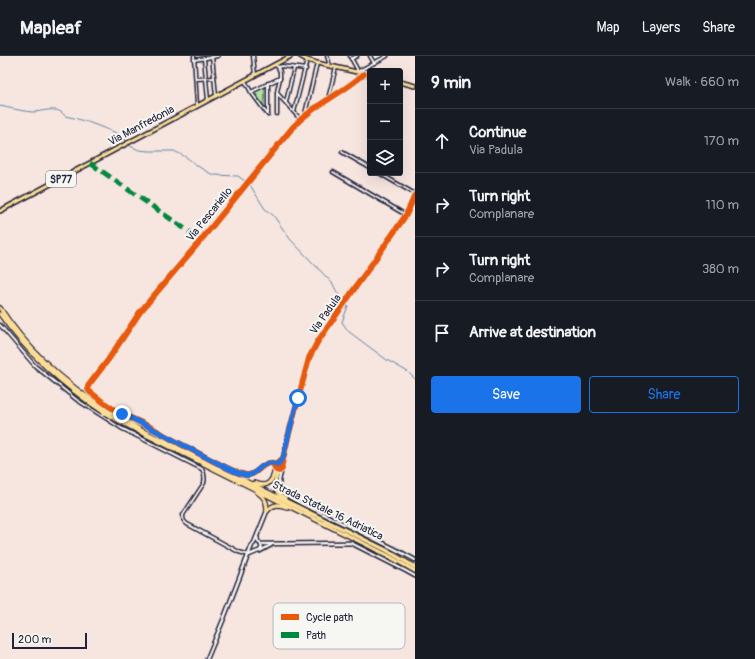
<!DOCTYPE html>
<html lang="en">
<head>
<meta charset="utf-8">
<style>
	:root { --surface:#171b24; --page:#20242c; --text:#f1f3f6; --muted:#9ea1a6; --line:#363941; --accent:#1a73e8 }
	body { margin:0; font-family:Pangolin,sans-serif; background:var(--page); color:var(--text) }
	.controls { position:absolute; right:12px; top:12px; display:grid; overflow:hidden; border-radius:4px; box-shadow:0 4px 16px #0002 }
	.controls button { width:36px; height:36px; display:grid; place-items:center; padding:0; border:0; border-bottom:1px solid var(--line); background:var(--surface); color:var(--text); font:20px sans-serif }
	.scale { position:absolute; left:12px; bottom:10px; width:75px; box-sizing:border-box; padding-left:4px; border:2px solid #22223b; border-top:0; font-size:11px; line-height:14px; white-space:nowrap; color:#22223b; -webkit-text-stroke:3px #f6f6f2; paint-order:stroke }
	.stop { position:absolute; width:12px; height:12px; margin:-9px; border:3px solid #1a73e8; border-radius:50%; background:#fff }
	.stop.end { background:#1a73e8; border-color:#fff; box-shadow:0 1px 4px #0008 }
	.list { margin:0; padding:0; list-style:none }
	h2 { display:flex; justify-content:space-between; align-items:center; height:52px; margin:0; padding:0 16px; font-size:17px }
	h2 small { font-size:13px; font-weight:400; color:var(--muted) }
	.list li { display:grid; grid-template-columns:26px 1fr auto; gap:12px; align-items:center; box-sizing:border-box; height:64px; padding:0 16px; border-top:1px solid var(--line) }
	.list b { display:block; font-size:15px; white-space:nowrap }
	.list p { margin:0; font-size:13px; white-space:nowrap; color:var(--muted) }
	.list em { font-size:13px; font-style:normal; color:var(--muted) }
	.actions { display:flex; gap:8px; padding:12px 16px }
	.actions a { flex:1; padding:9px 0; border:1px solid var(--accent); border-radius:4px; text-align:center; font-size:14px; color:var(--accent) }
	.actions .main { background:var(--accent); color:#fff }
	.icon { flex:none; width:22px; height:22px; fill:none; stroke:currentColor; stroke-width:2; stroke-linecap:round; stroke-linejoin:round }
	.map { position:relative; flex:none; width:415px; height:603px; overflow:hidden }
	header { display:flex; align-items:center; gap:24px; box-sizing:border-box; height:56px; padding:0 20px; background:var(--surface); border-bottom:1px solid var(--line) }
	header strong { font-size:19px }
	nav { display:flex; gap:22px; margin-inline-start:auto; font-size:14px }
	main { display:flex }
	aside { flex:1; background:var(--surface) }
	.map>svg:first-child { display:block }
	.green { fill:#b0e2a3; stroke:#69826f }
	.lines { fill:none; stroke-linecap:round; stroke-linejoin:round }
	.stream { stroke:#6087a5; stroke-width:1 }
	.minor-casing { stroke:#22223b; stroke-width:5 }
	.tertiary-casing { stroke:#22223b; stroke-width:5.5 }
	.primary-casing { stroke:#22223b; stroke-width:6 }
	.trunk-casing { stroke:#22223b; stroke-width:6 }
	.minor { stroke:#f6f6f2; stroke-width:2 }
	.tertiary { stroke:#f6f6f2; stroke-width:2.5 }
	.primary { stroke:#fdde96; stroke-width:3 }
	.trunk { stroke:#fdde96; stroke-width:3.5 }
	.quiet { stroke:#00873e; stroke-width:5; stroke-dasharray:10 5; stroke-linecap:butt }
	.cycleway-casing { stroke:#f6f6f2; stroke-width:8 }
	.cycleway { stroke:#e8590c; stroke-width:6 }
	.route { stroke:#1a73e8; stroke-width:5 }
	.labels { text-anchor:middle; stroke-width:4; stroke-linejoin:round; paint-order:stroke }
	.shield { fill:#f6f6f2; stroke:#626272; stroke-width:1 }
	.shield-label { font-size:10px; font-weight:bold; fill:#22223b }
	.street-label { font-size:11px; fill:#22223b; stroke:#f6f6f2 }
	.key { fill:#f6f6f2; stroke:#b6b6bb; stroke-width:1 }
	.key-label { font-size:11px; fill:#22223b }
</style>
</head>
<body>
<header>
<strong>Mapleaf</strong>
<nav><a>Map</a><a>Layers</a><a>Share</a></nav>
</header>
<main>
<div class="map">
<svg width="415" height="603" viewBox="0 0 415 603">
	<rect width="100%" height="100%" fill="#f7e5e0"/>
	<filter id="ink" filterUnits="userSpaceOnUse"><feTurbulence type="fractalNoise" baseFrequency=".025" numOctaves="2"/><feDisplacementMap in="SourceGraphic" scale="8" xChannelSelector="R" yChannelSelector="G"/><feConvolveMatrix kernelMatrix="1 2 1 2 8 2 1 2 1" color-interpolation-filters="sRGB"/></filter>
	<g filter="url(#ink)">
		<polygon class="green" points="265,30 264,50 255,36"/>
		<g class="lines">
			<path class="stream" d="M0,50C10,52 21,55 32,56C42,56 58,49 65,60L74,62L88,66L119,78L125,83L130,90L139,94L149,95H174L186,101L199,111L213,119L238,120L250,129L265,153L273,159L290,183L333,228C337,237 341,244 348,250L342,266L348,275L372,293L387,304L408,316L415,323"/>
			<g class="minor-casing">
				<g id="minor">
					<polyline points="194,0 197,49"/>
					<polyline points="212,0 216,40"/>
					<polyline points="253,0 255,19"/>
					<polyline points="327,0 329,6 328,9"/>
					<polyline points="350,0 357,13 357,16 387,0"/>
					<polyline points="370,0 374,7"/>
					<polyline points="204,2 208,44"/>
					<polyline points="351,3 357,0"/>
					<polyline points="194,4 218,0"/>
					<polyline points="275,9 278,11 280,16 280,22 277,36 277,58"/>
					<polyline points="278,11 281,10 306,13"/>
					<polyline points="196,23 214,22"/>
					<polyline points="245,25 251,36"/>
					<polyline points="268,27 268,58"/>
					<polyline points="277,37 300,63"/>
					<polyline points="328,43 336,11"/>
					<polyline points="286,46 294,12"/>
					<polyline points="294,56 307,4"/>
					<polyline points="305,58 317,7"/>
					<polyline points="268,59 251,36 280,22"/>
					<polyline points="342,96 370,112"/>
					<polyline points="333,116 406,159"/>
					<polyline points="379,117 415,138"/>
					<path d="M0,269L35,310L77,344L121,372L202,413C205,418 205,422 204,427L183,459C183,463 183,465 187,468L239,496L249,499"/>
					<path d="M277,408L268,407L263,409L253,418L250,419H246L235,415L179,388L150,371L114,354L90,336L88,333V330L108,304L140,256L201,184L293,71C313,49 342,38 364,18"/>
				</g>
			</g>
			<g class="tertiary-casing">
				<g id="tertiary">
					<polyline points="282,411 288,381 309,302 318,285 406,159 415,139"/>
					<path d="M282,413C280,420 277,427 281,434C286,441 305,449 313,453C347,470 382,485 415,504"/>
					<polyline points="280,415 276,414 274,410 283,403"/>
					<polyline points="261,488 351,487 355,489 406,515 415,520"/>
					<polyline points="260,495 271,489"/>
					<path d="M249,499L256,496L259,495C263,492 262,488 258,486L257,481"/>
					<polyline points="207,603 224,562 252,489 254,487 267,455"/>
				</g>
			</g>
			<g class="primary-casing">
				<g id="primary">
					<polyline points="300,0 307,4 317,7 370,19"/>
					<polyline points="400,26 415,30"/>
					<polyline points="0,155 291,0"/>
				</g>
			</g>
			<g class="trunk-casing">
				<g id="trunk">
					<path d="M0,252C27,294 66,328 107,355C118,361 129,367 139,373L386,494L415,511"/>
					<path d="M0,258C28,298 65,331 105,357C116,364 127,369 138,375L385,498L415,515"/>
					<path d="M279,415C273,426 273,436 285,442"/>
					<path d="M254,427C257,428 261,429 264,429C271,428 274,419 275,413"/>
					<path d="M257,436C265,441 267,446 267,455"/>
					<path d="M267,455C273,448 278,448 287,451"/>
				</g>
			</g>
			<use href="#minor" class="minor"/>
			<use href="#tertiary" class="tertiary"/>
			<use href="#primary" class="primary"/>
			<use href="#trunk" class="trunk"/>
			<polyline class="quiet" points="90,107 201,184"/>
			<g class="cycleway-casing">
				<g id="cycleway">
					<path d="M283,402C281,405 276,407 274,410L276,414L279,415L282,413L281,409C262,400 259,421 246,419C235,417 224,410 215,406C200,398 186,391 171,383C164,379 158,375 150,371C139,365 126,361 115,354C106,349 98,342 90,336L88,333V330L108,304L140,256L201,184L293,71C313,49 342,38 364,18"/>
					<polyline points="282,408 288,381 309,302 318,285 406,159 415,139"/>
				</g>
			</g>
			<use href="#cycleway" class="cycleway"/>
		</g>
	</g>
	<g class="lines" filter="url(#ink)">
		<path class="route" d="M122,358C152,371 179,388 208,402C220,408 232,416 245,419C254,421 258,411 266,408C270,406 274,407 278,408L283,402L288,381L298,342"/>
	</g>
	<g class="labels">
		<rect class="shield" x="46" y="115" width="30" height="16" rx="3"/>
		<g class="shield-label">
			<text x="61" y="127">SP77</text>
		</g>
		<g class="street-label">
			<text transform="translate(141 69) rotate(-28)" y="4">Via Manfredonia</text>
			<text transform="translate(209 158) rotate(-51)" y="4">Via Pescariello</text>
			<text transform="translate(325 258) rotate(-55)" y="4">Via Padula</text>
			<text transform="translate(328 454) rotate(26)" y="4">Strada Statale 16 Adriatica</text>
		</g>
	</g>
	<rect x="273" y="547" width="132" height="46" rx="6" class="key"/>
	<rect x="281" y="558" width="18" height="6" fill="#e8590c"/>
	<rect x="281" y="576" width="18" height="6" fill="#00873e"/>
	<g class="key-label">
		<text x="306" y="565">Cycle path</text>
		<text x="306" y="583">Path</text>
	</g>
</svg>
<div class="controls">
<button>+</button>
<button>−</button>
<button><svg class="icon" aria-label="layers" viewBox="0 0 24 24"><path d="M12 4l9 5-9 5-9-5zM3 14l9 5 9-5"/></svg></button>
</div>
<div class="scale">200 m</div>
<div class="stop" style="left:298px;top:342px"></div>
<div class="stop end" style="left:122px;top:358px"></div>
</div>
<aside>
<h2>9 min<small>Walk · 660 m</small></h2>
<ul class="list">
<li><svg class="icon" aria-label="ahead" viewBox="0 0 24 24"><path d="M12 20V5M6 11l6-6 6 6"/></svg><div><b>Continue</b><p>Via Padula</p></div><em>170 m</em></li>
<li><svg class="icon" aria-label="right" viewBox="0 0 24 24"><path d="M7 20v-9h11M14 6l5 5-5 5"/></svg><div><b>Turn right</b><p>Complanare</p></div><em>110 m</em></li>
<li><svg class="icon" aria-label="right" viewBox="0 0 24 24"><path d="M7 20v-9h11M14 6l5 5-5 5"/></svg><div><b>Turn right</b><p>Complanare</p></div><em>380 m</em></li>
<li><svg class="icon" aria-label="arrive" viewBox="0 0 24 24"><path d="M6 21V4h12l-3 4 3 4H6"/></svg><div><b>Arrive at destination</b></div></li>
</ul>
<div class="actions"><a class="main">Save</a><a>Share</a></div>
</aside>
</main>
</body>
</html>
